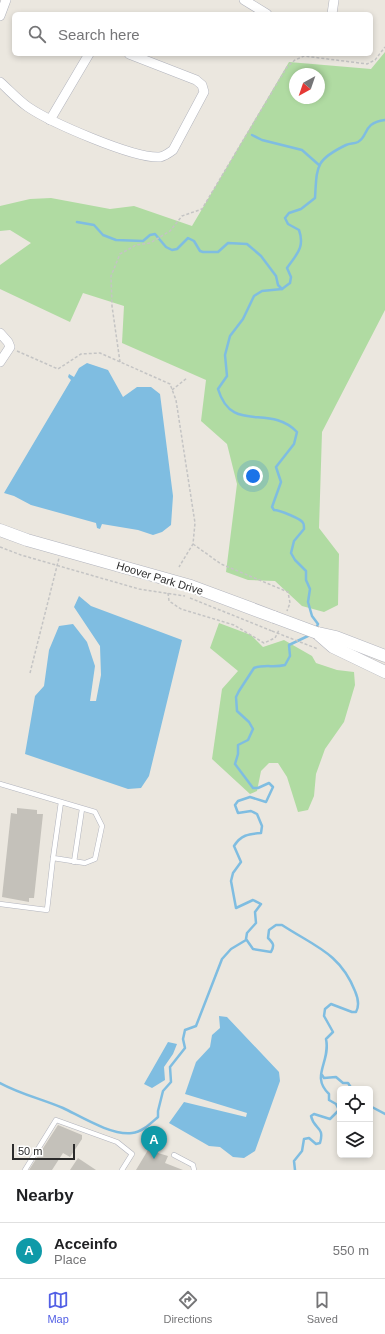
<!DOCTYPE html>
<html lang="en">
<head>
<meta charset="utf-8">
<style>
	:root { --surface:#fff; --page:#f2f2f2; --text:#202124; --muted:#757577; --line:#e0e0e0; --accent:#525fe5 }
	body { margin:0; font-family:Arial,sans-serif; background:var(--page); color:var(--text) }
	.controls { position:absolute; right:12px; bottom:12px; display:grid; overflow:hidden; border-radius:6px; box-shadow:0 2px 6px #0003 }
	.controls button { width:36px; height:36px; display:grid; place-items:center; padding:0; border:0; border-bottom:1px solid var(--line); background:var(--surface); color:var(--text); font:20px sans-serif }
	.compass { position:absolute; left:289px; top:68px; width:36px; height:36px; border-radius:50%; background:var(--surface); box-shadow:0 2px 6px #0003; rotate:220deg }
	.scale { position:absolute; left:12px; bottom:10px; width:63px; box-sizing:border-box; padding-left:4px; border:2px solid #2b2b2b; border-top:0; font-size:11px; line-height:14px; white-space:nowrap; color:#2b2b2b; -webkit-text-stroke:3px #fff; paint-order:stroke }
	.you { position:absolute; left:253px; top:476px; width:14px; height:14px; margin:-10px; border:3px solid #fff; border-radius:50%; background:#1a73e8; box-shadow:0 0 0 6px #1a73e833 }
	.badge { display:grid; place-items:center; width:26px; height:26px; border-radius:50%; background:var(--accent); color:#fff; font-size:13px; font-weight:700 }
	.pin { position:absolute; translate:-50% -33px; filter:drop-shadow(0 1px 2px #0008) }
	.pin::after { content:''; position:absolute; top:21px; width:14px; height:12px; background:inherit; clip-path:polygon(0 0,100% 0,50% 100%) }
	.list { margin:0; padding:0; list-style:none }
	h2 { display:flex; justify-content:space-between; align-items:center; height:52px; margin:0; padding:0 16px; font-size:17px }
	h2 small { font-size:13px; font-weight:400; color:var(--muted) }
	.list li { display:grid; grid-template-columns:26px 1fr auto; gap:12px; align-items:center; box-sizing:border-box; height:56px; padding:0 16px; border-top:1px solid var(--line) }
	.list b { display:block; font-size:15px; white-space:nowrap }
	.list p { margin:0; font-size:13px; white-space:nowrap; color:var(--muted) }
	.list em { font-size:13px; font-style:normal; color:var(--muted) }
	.icon { flex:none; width:22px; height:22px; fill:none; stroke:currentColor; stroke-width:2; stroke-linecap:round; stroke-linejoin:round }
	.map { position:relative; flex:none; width:385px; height:1170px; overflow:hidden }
	.search { position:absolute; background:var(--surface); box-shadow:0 2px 6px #0003; left:12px; right:12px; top:12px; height:44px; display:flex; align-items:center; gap:10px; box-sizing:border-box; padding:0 14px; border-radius:6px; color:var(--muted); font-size:15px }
	.sheet { height:108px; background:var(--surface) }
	nav { display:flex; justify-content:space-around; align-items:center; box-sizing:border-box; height:56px; border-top:1px solid var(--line); background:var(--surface); font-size:11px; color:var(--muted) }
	nav a { display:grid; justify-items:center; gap:2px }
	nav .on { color:var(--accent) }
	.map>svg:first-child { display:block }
	.green { fill:#b0dba2; fill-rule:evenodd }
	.water { fill:#7fbde1 }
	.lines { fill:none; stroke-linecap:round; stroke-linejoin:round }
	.stream { stroke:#7fbde1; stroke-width:2.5 }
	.building { fill:#c4c1ba }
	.lane-casing { stroke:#b2b4bd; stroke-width:5.5 }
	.street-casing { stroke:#b2b4bd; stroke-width:10 }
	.secondary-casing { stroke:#b2b4bd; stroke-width:13 }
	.path { stroke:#c4c4c4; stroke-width:1.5; stroke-dasharray:3 2; stroke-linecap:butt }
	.lane { stroke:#fff; stroke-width:4.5 }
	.street { stroke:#fff; stroke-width:9 }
	.secondary { stroke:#fff; stroke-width:12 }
	.secondary-bridge-casing { stroke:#b2b4bd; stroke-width:13; stroke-linecap:butt }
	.path-bridge { stroke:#c4c4c4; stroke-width:1.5; stroke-dasharray:3 2; stroke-linecap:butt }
	.secondary-bridge { stroke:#fff; stroke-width:12 }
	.labels { text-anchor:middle; stroke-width:4; stroke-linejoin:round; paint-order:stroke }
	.street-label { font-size:11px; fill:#2b2b2b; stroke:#fff }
</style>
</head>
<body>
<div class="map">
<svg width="385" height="1170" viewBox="0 0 385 1170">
	<rect width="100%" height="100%" fill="#ebe7df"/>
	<g class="green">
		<path d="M385,52V310L322,432L319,528L339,554L338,605L324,612L302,606L275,581L248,580L226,572L237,484L227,444L201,421L206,380L122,343L124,306L83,293L70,322L0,289V265L31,243L10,230L0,231V206L30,199L51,198L110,209L134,206L192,226L289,62L371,69ZM295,74H319V98H295Z"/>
		<polygon points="219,623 251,635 263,647 284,640 312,656 316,663 337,670 354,672 355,685 344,722 325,749 316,774 314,796 308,810 298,812 287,777 278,763 269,763 261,771 257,791 250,794 212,759 222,689 238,671 210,648"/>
	</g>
	<g class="water">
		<polygon points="87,363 108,370 123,397 137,387 151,387 160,394 173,496 171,525 162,532 153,535 138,530 102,524 100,529 97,528 96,523 31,505 14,496 4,493 71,380 68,377 69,374 74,377 79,368"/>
		<polygon points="79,596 91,606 182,640 149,776 141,788 128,789 25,754 35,696 44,686 49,650 59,626 73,624 87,642 95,666 90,701 96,701 101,675 100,646 74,607"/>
		<polygon points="219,1016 227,1017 279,1072 280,1081 255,1151 244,1158 233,1157 220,1147 209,1146 169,1123 184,1102 246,1117 247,1113 185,1094 196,1062 210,1047 212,1035 220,1028"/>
		<polygon points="168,1042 177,1044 173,1054 164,1067 165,1080 152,1088 144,1084"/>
	</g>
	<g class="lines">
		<g class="stream">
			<polyline points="252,135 262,140 302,150 319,165"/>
			<polyline points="77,222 94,225 103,235 116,240 143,241 150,235 155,234 166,247 172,250 177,249 188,238 194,241 200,251 203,252 218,252 228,243 247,244 261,256 276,276 278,285 282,289"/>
			<path d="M316,628L318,624L312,616L308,602L310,589L306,580V571L295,560L291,553L294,541L304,529C304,529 304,523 303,523C302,519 279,510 274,510L272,507L281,482L276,467L294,444L297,432C269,403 232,435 218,389L227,376L225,355L230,336L243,319L254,296L262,291L282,289L290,283L291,277L287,268C297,254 305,247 299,230L288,224L285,218L289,213L301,209L315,198C317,166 315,160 346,145C350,143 354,144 358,142C369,136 362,123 385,120"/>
			<polyline points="322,1075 324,1078 336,1077 343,1083 348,1083 352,1089"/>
			<path d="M0,1083C20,1094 42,1099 63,1108C80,1116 112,1136 132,1133C142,1132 150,1124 158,1117V1111L163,1091L171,1082L170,1067L185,1048L183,1039L185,1030L196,1026L222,959L231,949L246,940"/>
			<polyline points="370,1106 385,1114"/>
			<path d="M295,1170L294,1161L302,1151L304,1139L309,1138L316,1144L320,1143C325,1126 314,1130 311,1116L314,1114L330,1119L339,1110L336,1104L329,1100V1094C310,1076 331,1062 326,1039L333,1032L324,1016L325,1009L331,1004L352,1012H356C360,1005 358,998 355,991C340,953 314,946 282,925H276L269,930L268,938C273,943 275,945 271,952L253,949L246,939L247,933L256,923L255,912L261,904L253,900L236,908L231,881L233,873L241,862L234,846C241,835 248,834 261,833L262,826L257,814L251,811L238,813L235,805L238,801L250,797L266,802L273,787L269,783L258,788H253L235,764L238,754V745L248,740L253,729L249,722L237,711L236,697L239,691L254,668C265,664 274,668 285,665L290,656L289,645L310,635"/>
		</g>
	</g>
	<g class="building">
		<polygon points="17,808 37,810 37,814 43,814 34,898 29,898 29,902 2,897 11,813 17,814"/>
		<polygon points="58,1125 82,1135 82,1139 70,1157 63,1153 52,1170 29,1170"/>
		<polygon points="148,1150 168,1156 165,1163 183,1170 136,1170"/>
		<polygon points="78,1158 96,1170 70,1170"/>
	</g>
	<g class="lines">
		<g class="lane-casing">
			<g id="lane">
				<polyline points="0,784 95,812 102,826 95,859 85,863 53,858 61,802"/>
				<polyline points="74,862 82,809"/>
				<polyline points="0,904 47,910 53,858"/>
				<polyline points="174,1155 193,1165 194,1170"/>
				<polyline points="25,1170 56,1120 117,1142 132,1154 122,1170"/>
			</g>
		</g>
		<g class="street-casing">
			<g id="street">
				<polyline points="244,0 267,14"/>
				<polyline points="332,14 334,0"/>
				<polyline points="0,16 6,0"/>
				<path d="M0,82C9,90 18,100 28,107C50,122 134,159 160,157C165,156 169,153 173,150L204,92L202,85L196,80L129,54"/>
				<polyline points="50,120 89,54"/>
				<polyline points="0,333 8,342 10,347 0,362"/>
			</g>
		</g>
		<g class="secondary-casing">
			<g id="secondary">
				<polyline points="0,530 27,540 191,586 274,617"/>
				<polyline points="317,633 333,647 385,672"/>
				<polyline points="318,633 336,637 385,656"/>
			</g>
		</g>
		<g class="path">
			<polyline points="17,351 58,369 81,354 100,353 170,384 176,400 195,523 193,544 179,567"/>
			<polyline points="120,362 112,306 111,276 120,254 136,245 150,243 170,231 182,216 202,209 287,67 295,60 304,56 367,64 375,60 385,47"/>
			<polyline points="172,390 187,378"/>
			<polyline points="193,544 221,564 288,592 290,603 287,611"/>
			<polyline points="0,547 21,555 139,589 185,596"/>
			<polyline points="168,593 169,601 181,609 234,625 264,643 275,638 279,630"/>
			<polyline points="190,598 272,631"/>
			<polyline points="30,673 59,558"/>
		</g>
		<use href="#lane" class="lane"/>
		<use href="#street" class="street"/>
		<use href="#secondary" class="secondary"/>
		<g class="secondary-bridge-casing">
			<polyline id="secondary-bridge" points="274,617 317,633"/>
		</g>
		<polyline class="path-bridge" points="272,631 318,649"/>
		<use href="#secondary-bridge" class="secondary-bridge"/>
	</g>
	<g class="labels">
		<g class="street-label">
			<text transform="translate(160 578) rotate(17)" y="4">Hoover Park Drive</text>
		</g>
	</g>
</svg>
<div class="controls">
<button><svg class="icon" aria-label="locate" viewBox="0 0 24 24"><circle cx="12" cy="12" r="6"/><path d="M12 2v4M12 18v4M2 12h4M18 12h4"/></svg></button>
<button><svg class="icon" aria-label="layers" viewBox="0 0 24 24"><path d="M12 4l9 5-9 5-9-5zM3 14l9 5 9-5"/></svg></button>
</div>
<svg class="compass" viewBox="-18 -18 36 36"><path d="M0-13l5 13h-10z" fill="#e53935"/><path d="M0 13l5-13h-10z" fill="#757577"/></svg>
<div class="scale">50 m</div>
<div class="you"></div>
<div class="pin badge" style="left:154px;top:1159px;background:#0f9aa8">A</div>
<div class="search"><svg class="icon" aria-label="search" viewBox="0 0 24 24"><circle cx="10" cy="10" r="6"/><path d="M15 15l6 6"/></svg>Search here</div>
</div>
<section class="sheet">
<h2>Nearby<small></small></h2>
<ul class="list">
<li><span class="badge" style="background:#0f9aa8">A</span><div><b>Acceinfo</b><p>Place</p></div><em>550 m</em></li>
</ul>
</section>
<nav>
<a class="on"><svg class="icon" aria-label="map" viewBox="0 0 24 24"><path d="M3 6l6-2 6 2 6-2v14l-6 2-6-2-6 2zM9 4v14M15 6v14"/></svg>Map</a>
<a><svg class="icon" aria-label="directions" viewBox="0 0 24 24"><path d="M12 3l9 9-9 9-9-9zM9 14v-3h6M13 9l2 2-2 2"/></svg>Directions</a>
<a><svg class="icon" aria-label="saved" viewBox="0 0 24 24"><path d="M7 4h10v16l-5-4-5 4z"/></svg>Saved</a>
</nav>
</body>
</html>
